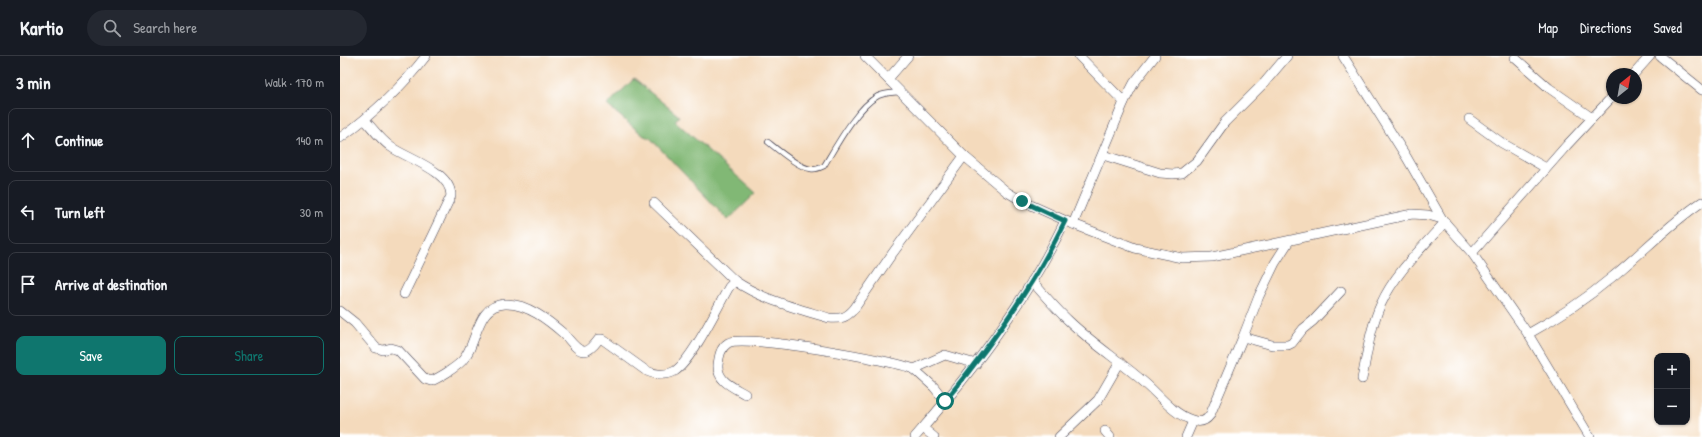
<!DOCTYPE html>
<html lang="en">
<head>
<meta charset="utf-8">
<style>
	:root { --surface:#171b24; --page:#242831; --text:#f1f3f6; --muted:#9ea1a6; --line:#363941; --accent:#0f766e }
	body { margin:0; font-family:"Patrick Hand",sans-serif; background:var(--page); color:var(--text) }
	.controls { position:absolute; right:12px; bottom:12px; display:grid; overflow:hidden; border-radius:8px; box-shadow:0 1px 3px #0004 }
	.controls button { width:36px; height:36px; display:grid; place-items:center; padding:0; border:0; border-bottom:1px solid var(--line); background:var(--surface); color:var(--text); font:20px sans-serif }
	.compass { position:absolute; left:1266px; top:12px; width:36px; height:36px; border-radius:50%; background:var(--surface); box-shadow:0 1px 3px #0004; rotate:31deg }
	.stop { position:absolute; width:12px; height:12px; margin:-9px; border:3px solid #0f766e; border-radius:50%; background:#fff }
	.stop.end { background:#0f766e; border-color:#fff; box-shadow:0 1px 4px #0008 }
	.list { margin:0; padding:0; list-style:none }
	h2 { display:flex; justify-content:space-between; align-items:center; height:52px; margin:0; padding:0 16px; font-size:17px }
	h2 small { font-size:13px; font-weight:400; color:var(--muted) }
	.list li { display:grid; grid-template-columns:26px 1fr auto; gap:12px; align-items:center; box-sizing:border-box; height:64px; margin:0 8px 8px; padding:0 8px; border:1px solid var(--line); border-radius:8px }
	.list b { display:block; font-size:15px; white-space:nowrap }
	.list em { font-size:13px; font-style:normal; color:var(--muted) }
	.actions { display:flex; gap:8px; padding:12px 16px }
	.actions a { flex:1; padding:9px 0; border:1px solid var(--accent); border-radius:8px; text-align:center; font-size:14px; color:var(--accent) }
	.actions .main { background:var(--accent); color:#fff }
	.icon { flex:none; width:22px; height:22px; fill:none; stroke:currentColor; stroke-width:2; stroke-linecap:round; stroke-linejoin:round }
	.map { position:relative; flex:none; width:1362px; height:381px; overflow:hidden }
	header { display:flex; align-items:center; gap:24px; box-sizing:border-box; height:56px; padding:0 20px; background:var(--surface); border-bottom:1px solid var(--line) }
	header strong { font-size:19px }
	nav { display:flex; gap:22px; margin-inline-start:auto; font-size:14px }
	.search { width:280px; height:36px; background:var(--page); display:flex; align-items:center; gap:10px; box-sizing:border-box; padding:0 14px; border-radius:22px; color:var(--muted); font-size:15px }
	main { display:flex }
	aside { flex:1; background:var(--surface) }
	.map>svg:first-child { display:block }
	.forest { fill:#81b875; stroke:#526d58 }
	.lines { fill:none; stroke-linecap:round; stroke-linejoin:round }
	.lane-casing { stroke:#423e4e; stroke-width:6 }
	.street-casing { stroke:#423e4e; stroke-width:10 }
	.lane { stroke:#fff; stroke-width:4.5 }
	.street { stroke:#fff; stroke-width:9 }
	.route { stroke:#0f766e; stroke-width:5 }
</style>
</head>
<body>
<header>
<strong>Kartio</strong>
<div class="search"><svg class="icon" aria-label="search" viewBox="0 0 24 24"><circle cx="10" cy="10" r="6"/><path d="M15 15l6 6"/></svg>Search here</div>
<nav><a>Map</a><a>Directions</a><a>Saved</a></nav>
</header>
<main>
<aside>
<h2>3 min<small>Walk · 170 m</small></h2>
<ul class="list">
<li><svg class="icon" aria-label="ahead" viewBox="0 0 24 24"><path d="M12 20V5M6 11l6-6 6 6"/></svg><div><b>Continue</b></div><em>140 m</em></li>
<li><svg class="icon" aria-label="left" viewBox="0 0 24 24"><path d="M17 20v-9H6M10 6l-5 5 5 5"/></svg><div><b>Turn left</b></div><em>30 m</em></li>
<li><svg class="icon" aria-label="arrive" viewBox="0 0 24 24"><path d="M6 21V4h12l-3 4 3 4H6"/></svg><div><b>Arrive at destination</b></div></li>
</ul>
<div class="actions"><a class="main">Save</a><a>Share</a></div>
</aside>
<div class="map">
<svg width="1362" height="381" viewBox="0 0 1362 381">
	<rect width="100%" height="100%" fill="#fff"/>
	<filter id="ink" filterUnits="userSpaceOnUse"><feTurbulence type="fractalNoise" baseFrequency=".025" numOctaves="2"/><feDisplacementMap in="SourceGraphic" scale="8" xChannelSelector="R" yChannelSelector="G"/><feConvolveMatrix kernelMatrix="1 2 1 2 8 2 1 2 1" color-interpolation-filters="sRGB"/></filter>
	<filter id="wash" filterUnits="userSpaceOnUse"><feTurbulence type="fractalNoise" baseFrequency=".012" numOctaves="4" result="noise"/><feDisplacementMap in="SourceGraphic" scale="16" xChannelSelector="R" yChannelSelector="G"/><feGaussianBlur stdDeviation="0.9" result="paint"/><feColorMatrix in="noise" values="0 0 0 0 0 0 0 0 0 0 0 0 0 0 0 0 0 1.4 0 .05"/><feComposite in="paint" operator="in"/></filter>
	<g filter="url(#wash)">
		<rect width="100%" height="100%" fill="#f4dabc"/>
		<polygon class="forest" points="294,23 339,60 335,65 416,137 388,164 310,82 304,80 267,49"/>
	</g>
	<g filter="url(#ink)">
		<g class="lines">
			<g class="lane-casing">
				<path id="lane" d="M428,86C438,94 459,112 471,113C476,114 480,112 484,110C496,90 517,51 538,40C545,37 551,37 559,36"/>
			</g>
			<g class="street-casing">
				<g id="street">
					<polyline points="525,0 624,100 667,136 682,145 733,168 795,192 842,202 872,201 1072,158 1088,159 1102,163"/>
					<polyline points="739,0 784,46"/>
					<polyline points="1003,0 1067,102 1102,163 1132,197 1188,278 1250,381"/>
					<polyline points="1320,0 1362,34"/>
					<polyline points="1175,2 1209,32 1252,62"/>
					<polyline points="1294,18 1310,0"/>
					<polyline points="548,23 568,0"/>
					<polyline points="1129,63 1162,87 1206,112"/>
					<path d="M25,64C33,73 41,84 51,91C68,103 111,115 111,140L64,238"/>
					<path d="M0,82C32,59 61,32 86,0"/>
					<polyline points="763,99 820,117 833,118 842,117 857,105 885,66 925,26 947,0"/>
					<path d="M314,147L395,225C423,244 456,252 489,262C501,263 506,262 514,253L552,198L624,100"/>
					<polyline points="733,168 784,46 794,27 815,0"/>
					<polyline points="1132,197 1227,89 1272,41"/>
					<path d="M692,225C704,239 716,253 729,265C753,288 780,305 805,327C819,339 833,358 852,364C860,367 865,366 870,359L903,281L919,240L935,207L949,185"/>
					<path d="M0,255L15,267L36,292L43,294L51,292L58,294L85,323L91,325C99,322 115,312 122,305C138,289 135,249 165,248C187,247 209,265 224,278C229,283 237,296 245,295C250,295 256,287 259,283H262L305,314C314,319 326,320 335,315C352,304 378,250 389,231L395,225"/>
					<path d="M1188,278C1217,262 1246,243 1271,222C1302,197 1329,168 1362,146"/>
					<polyline points="903,281 932,289 948,289 952,287 963,273 973,265 1001,235"/>
					<polyline points="574,313 594,331 605,345"/>
					<path d="M1022,323C1027,298 1030,272 1041,248C1055,217 1082,192 1105,166"/>
					<path d="M405,338C393,331 377,325 378,309C379,301 380,292 388,287C405,278 553,304 574,313L605,299L636,308"/>
					<polyline points="583,372 594,381"/>
					<polyline points="765,375 770,381"/>
					<path d="M575,381C633,315 687,244 725,165"/>
					<polyline points="719,381 758,344 780,306"/>
					<polyline points="846,381 853,365"/>
				</g>
			</g>
			<use href="#lane" class="lane"/>
			<use href="#street" class="street"/>
		</g>
	</g>
	<g class="lines" filter="url(#ink)">
		<path class="route" d="M605,345C651,289 694,230 725,165L682,145"/>
	</g>
</svg>
<div class="controls">
<button>+</button>
<button>−</button>
</div>
<svg class="compass" viewBox="-18 -18 36 36"><path d="M0-13l5 13h-10z" fill="#e53935"/><path d="M0 13l5-13h-10z" fill="#9ea1a6"/></svg>
<div class="stop" style="left:605px;top:345px"></div>
<div class="stop end" style="left:682px;top:145px"></div>
</div>
</main>
</body>
</html>
